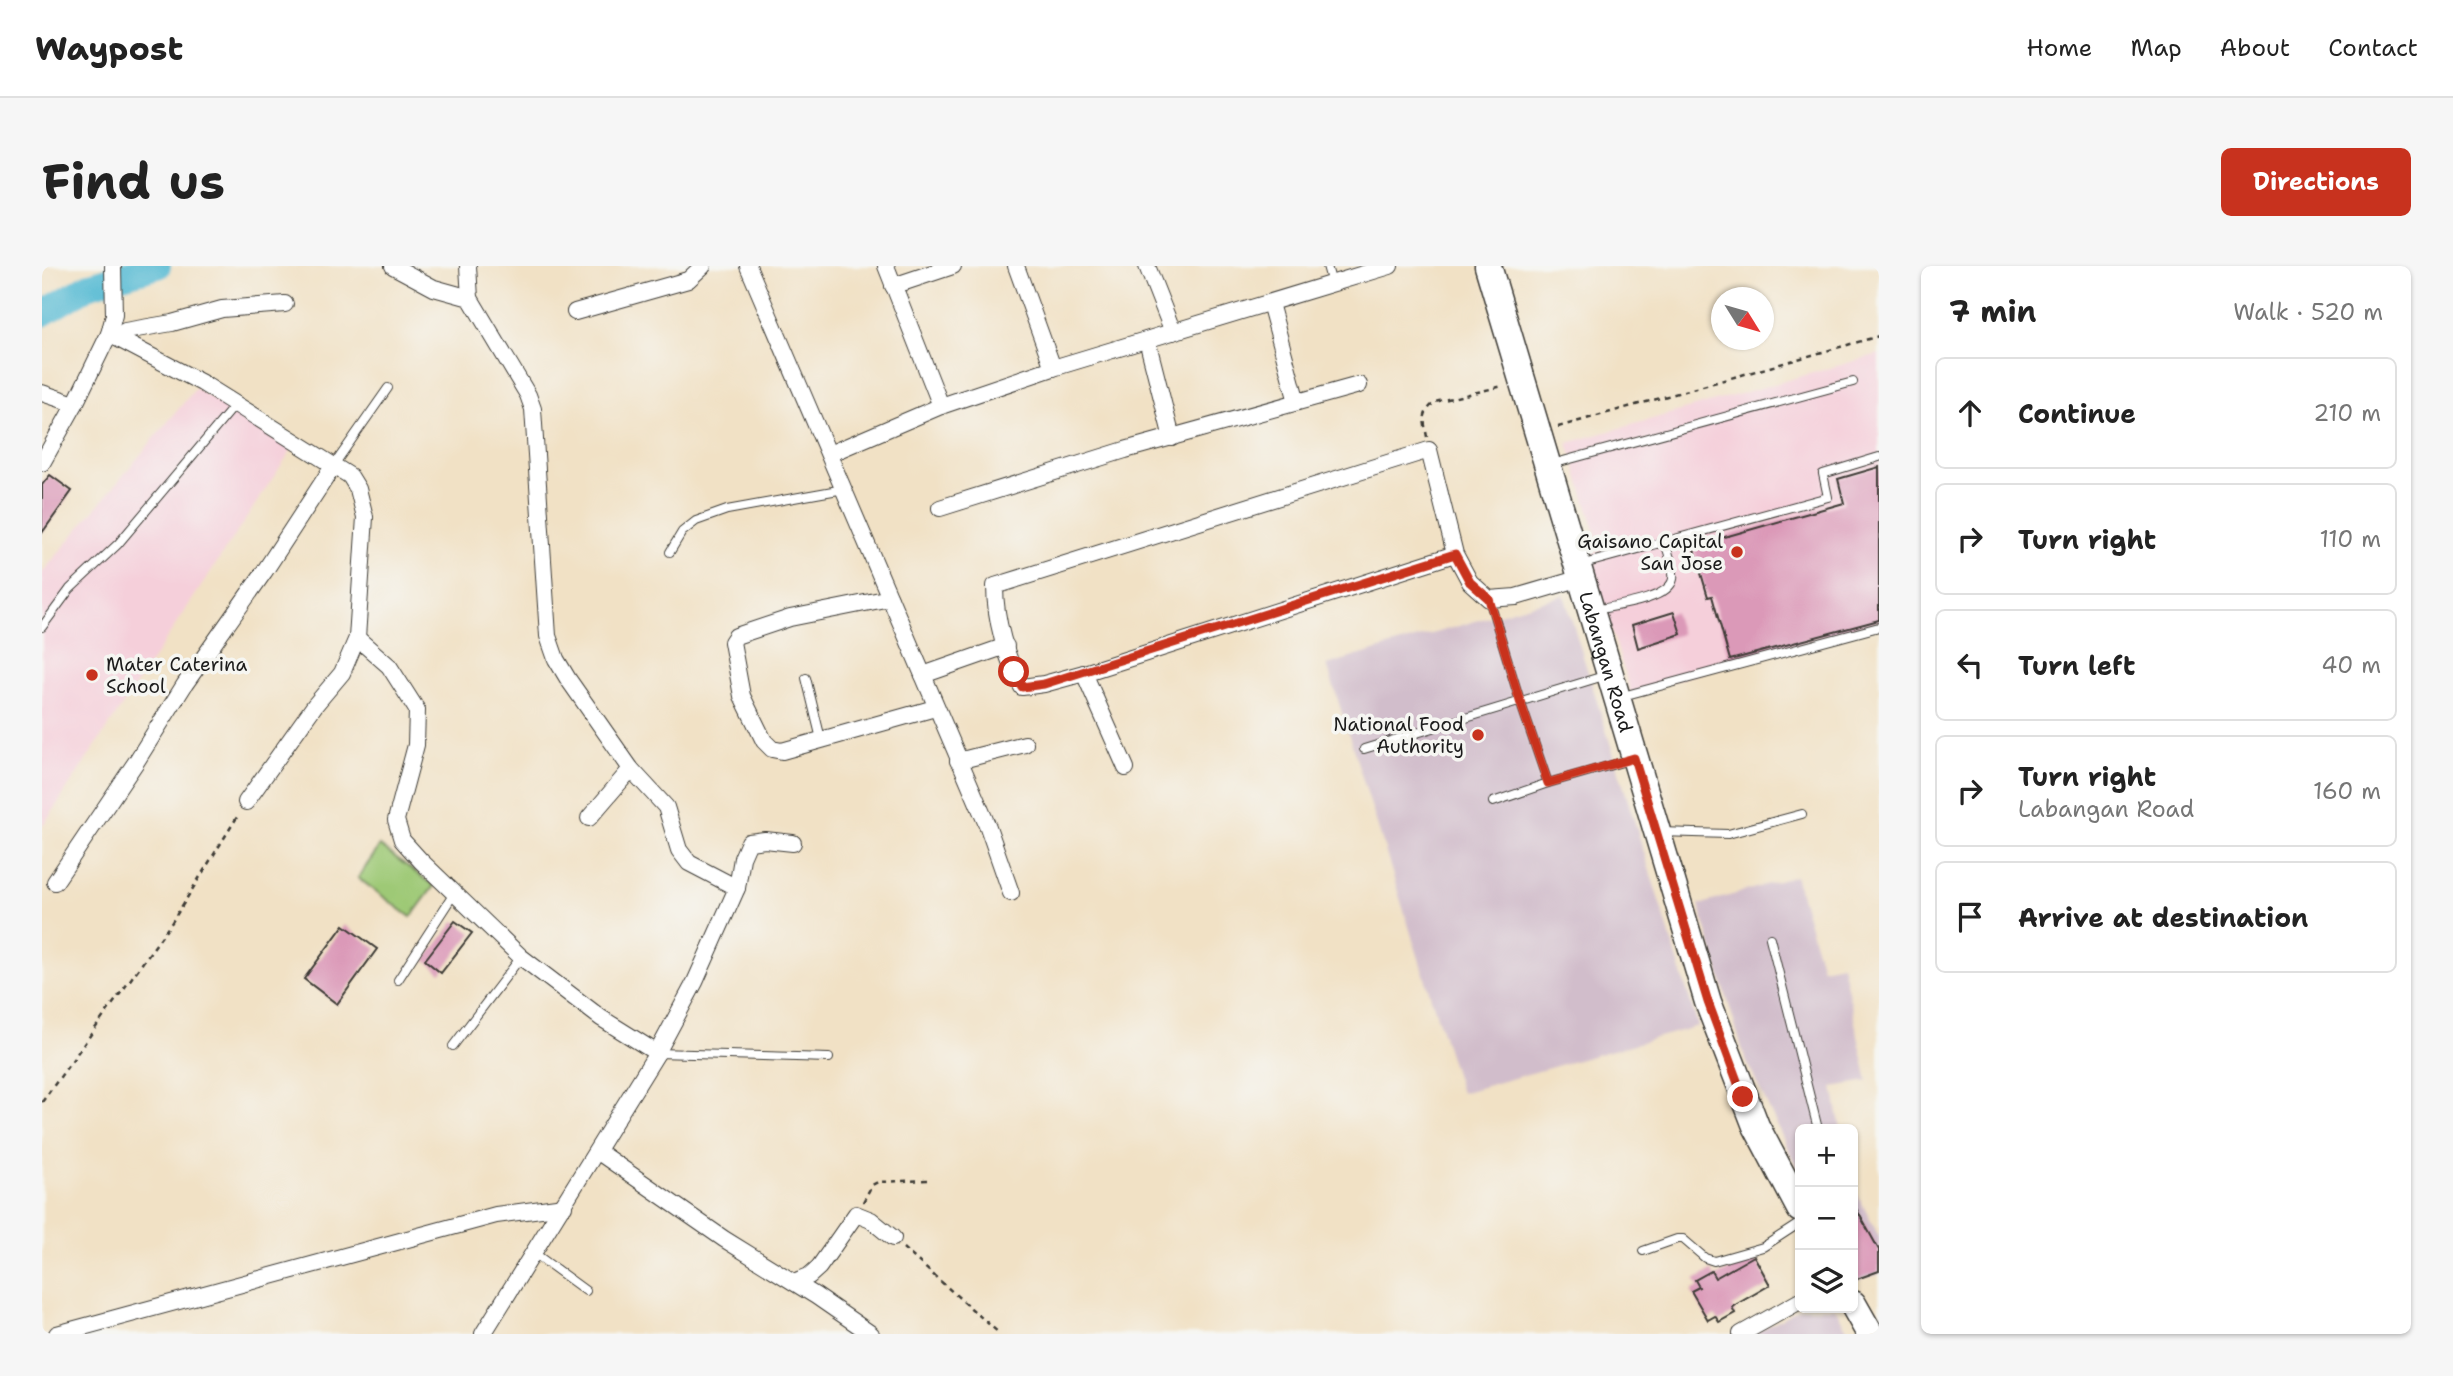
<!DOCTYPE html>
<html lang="en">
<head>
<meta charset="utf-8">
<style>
	:root { --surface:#fff; --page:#f6f6f6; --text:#222; --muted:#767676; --line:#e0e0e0; --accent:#c8321e }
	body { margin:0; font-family:"Shantell Sans",sans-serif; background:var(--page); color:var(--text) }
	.controls { position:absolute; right:21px; bottom:21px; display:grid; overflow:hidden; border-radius:10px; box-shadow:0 2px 5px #0004 }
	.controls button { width:63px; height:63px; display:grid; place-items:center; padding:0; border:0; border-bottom:2px solid var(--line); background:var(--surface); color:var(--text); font:35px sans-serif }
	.compass { position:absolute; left:1669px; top:21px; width:63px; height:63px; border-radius:50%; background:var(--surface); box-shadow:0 2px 5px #0004; rotate:127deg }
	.stop { position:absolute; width:21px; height:21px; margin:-16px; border:5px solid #c8321e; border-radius:50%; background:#fff }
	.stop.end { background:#c8321e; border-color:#fff; box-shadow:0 2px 7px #0008 }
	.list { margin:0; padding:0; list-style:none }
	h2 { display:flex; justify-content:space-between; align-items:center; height:91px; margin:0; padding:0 28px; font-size:30px }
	h2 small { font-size:23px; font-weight:400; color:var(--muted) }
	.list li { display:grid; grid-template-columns:46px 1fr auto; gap:21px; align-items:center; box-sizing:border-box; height:112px; margin:0 14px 14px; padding:0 14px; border:2px solid var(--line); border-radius:10px }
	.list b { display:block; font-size:26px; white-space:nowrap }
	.list p { margin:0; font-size:23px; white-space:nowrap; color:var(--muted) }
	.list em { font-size:23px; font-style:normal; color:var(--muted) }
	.icon { flex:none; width:38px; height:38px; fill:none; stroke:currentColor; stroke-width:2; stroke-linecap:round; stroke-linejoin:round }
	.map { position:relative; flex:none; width:1837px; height:1068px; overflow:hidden; border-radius:10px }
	header { display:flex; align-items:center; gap:42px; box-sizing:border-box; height:98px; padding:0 35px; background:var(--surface); border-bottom:2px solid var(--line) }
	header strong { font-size:33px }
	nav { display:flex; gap:38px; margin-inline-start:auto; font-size:24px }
	.intro { display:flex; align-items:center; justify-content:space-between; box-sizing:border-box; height:168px; padding:0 42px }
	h1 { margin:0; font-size:49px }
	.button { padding:18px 32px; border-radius:10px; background:var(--accent); color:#fff; font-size:24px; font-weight:700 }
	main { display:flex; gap:42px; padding:0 42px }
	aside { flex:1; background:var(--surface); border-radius:10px; box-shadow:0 2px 5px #0004 }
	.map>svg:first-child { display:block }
	.built { fill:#f5cfda }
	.industrial { fill:#d1bdcb }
	.green { fill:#9ec976; stroke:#5d7249; stroke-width:2 }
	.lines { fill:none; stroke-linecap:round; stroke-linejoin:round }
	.river { stroke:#55bad3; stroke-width:26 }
	.building { fill:#db99b8 }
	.lane-casing { stroke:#3c3a35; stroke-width:10 }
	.street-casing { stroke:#3c3a35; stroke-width:18 }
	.primary-casing { stroke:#3c3a35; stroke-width:29 }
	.path { stroke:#3c3a35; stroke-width:2.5; stroke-dasharray:5 5; stroke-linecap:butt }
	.lane { stroke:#fff; stroke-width:8 }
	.street { stroke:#fff; stroke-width:16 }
	.primary { stroke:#fff; stroke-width:26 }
	.route { stroke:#c8321e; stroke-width:9 }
	.poi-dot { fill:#c8321e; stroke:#f6f6f2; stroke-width:2.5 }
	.labels { text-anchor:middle; stroke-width:7; stroke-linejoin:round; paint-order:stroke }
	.poi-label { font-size:19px; fill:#1c1c1c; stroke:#f6f6f2; text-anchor:end }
	.street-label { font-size:19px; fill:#1c1c1c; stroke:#f6f6f2 }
</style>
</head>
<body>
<header>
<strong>Waypost</strong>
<nav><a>Home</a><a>Map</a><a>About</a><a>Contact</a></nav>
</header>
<div class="intro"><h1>Find us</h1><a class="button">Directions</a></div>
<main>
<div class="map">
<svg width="1837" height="1068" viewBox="0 0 1837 1068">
	<rect width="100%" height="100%" fill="#f6f6f2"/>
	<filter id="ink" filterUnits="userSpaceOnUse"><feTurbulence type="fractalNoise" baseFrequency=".0143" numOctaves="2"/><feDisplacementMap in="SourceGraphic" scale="14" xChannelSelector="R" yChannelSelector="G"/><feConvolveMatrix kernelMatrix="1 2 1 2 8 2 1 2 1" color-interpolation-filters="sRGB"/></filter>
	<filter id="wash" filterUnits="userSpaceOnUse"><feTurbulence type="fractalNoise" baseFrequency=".00686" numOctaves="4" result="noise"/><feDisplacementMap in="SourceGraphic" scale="28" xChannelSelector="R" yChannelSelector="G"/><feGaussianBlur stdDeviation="1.57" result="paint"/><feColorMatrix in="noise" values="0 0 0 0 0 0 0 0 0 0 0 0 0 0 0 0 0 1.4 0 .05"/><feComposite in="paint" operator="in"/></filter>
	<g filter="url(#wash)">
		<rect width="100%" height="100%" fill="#f1e1c5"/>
		<g class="built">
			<polygon points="1837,88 1837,355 1589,427 1546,288 1559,284 1526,177"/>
			<polygon points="154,122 250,183 0,561 0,307"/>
		</g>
		<g class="industrial">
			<polygon points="1522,329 1656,760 1419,827 1285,399"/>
			<polygon points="1753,610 1780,702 1800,698 1826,815 1791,821 1799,863 1758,863 1758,908 1703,792 1657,639"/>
			<polygon points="1811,920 1837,971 1837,1008 1815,1015 1811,1007"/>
			<polygon points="1758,1042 1793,1042 1808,1068 1712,1068"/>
		</g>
		<polygon class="green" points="338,580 392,620 369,651 316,612"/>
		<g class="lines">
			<polyline class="river" points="0,48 48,19 116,0"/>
		</g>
		<g id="blocks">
			<g class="building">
				<polygon points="1837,201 1837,354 1688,394 1670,330 1666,331 1651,280 1802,237 1796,213"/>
				<polygon points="8,209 30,225 0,267 0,219"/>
				<polygon points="1632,346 1639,368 1596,382 1590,359"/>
				<polygon points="413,655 430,667 399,707 383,694"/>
				<polygon points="302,659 335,683 295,738 262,713"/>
				<polygon points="1811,937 1837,984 1837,1005 1815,1013 1811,1005"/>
				<polygon points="1712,990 1728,1019 1690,1041 1693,1047 1677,1056 1673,1050 1666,1054 1649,1025 1657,1021 1653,1014 1669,1005 1673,1012"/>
			</g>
		</g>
	</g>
	<g filter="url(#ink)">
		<use href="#blocks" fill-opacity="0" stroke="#3c3a35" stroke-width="2"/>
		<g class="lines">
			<g class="lane-casing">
				<g id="lane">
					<polyline points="1285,0 1290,18"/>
					<polyline points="1510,198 1811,116"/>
					<polyline points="292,199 346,122"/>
					<polyline points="628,286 640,266 654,255 685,244 802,223"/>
					<polyline points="1538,299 1786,231 1781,208 1837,191"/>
					<polyline points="1447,333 1478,435 1506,517 1451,536"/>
					<path d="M1553,344C1571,340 1627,334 1631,313C1633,303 1625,285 1623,275"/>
					<polyline points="0,361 28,323 76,278 194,138"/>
					<polyline points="764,412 779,473"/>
					<polyline points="1577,431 1837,361"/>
					<polyline points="1322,483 1565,409"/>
					<polyline points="1506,517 1591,493"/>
					<polyline points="1618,566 1686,568 1760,548"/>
					<polyline points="1728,672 1776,863"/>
					<polyline points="356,714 413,626"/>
					<polyline points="411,780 479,691"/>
					<polyline points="615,787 787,792"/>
					<polyline points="1601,985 1635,973 1641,973 1663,992 1672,995 1721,981 1758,957"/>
					<polyline points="492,987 544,1025"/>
				</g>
			</g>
			<g class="street-casing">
				<g id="street">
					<polyline points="351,0 392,22 428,32"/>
					<polyline points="426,0 428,32 486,129 491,143 506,370 514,393 526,413 589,503 624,541 637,584 647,597 695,622 653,716 615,787 441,1068"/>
					<polyline points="706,0 946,561 969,627"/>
					<polyline points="844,0 899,140"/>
					<polyline points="974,0 1011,102"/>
					<polyline points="1105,0 1131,66"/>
					<polyline points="851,20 911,0"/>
					<polyline points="1228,37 1255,136"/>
					<polyline points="533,46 646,14 661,0"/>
					<polyline points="67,68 160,117 308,210 316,223 323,251 315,372 300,407 273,439 204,536"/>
					<polyline points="75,72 83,65 130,57 180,43 243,38"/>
					<polyline points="1105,74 1130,172"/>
					<polyline points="0,127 33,138"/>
					<polyline points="787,188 899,140 1011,102 1348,0"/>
					<polyline points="0,197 33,138 67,68 72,49 71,0"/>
					<polyline points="898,242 1083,184 1317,119"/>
					<path d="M1413,288L1042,407L1002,418L980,421C964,393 953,353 953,320L1387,184L1413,288L1428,316L1447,333L1474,331L1539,312"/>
					<polyline points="848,332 748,352 694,370 690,376 700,430 722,475 730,483 740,485 893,442"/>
					<polyline points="315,372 347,400 375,444 374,479 354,554 360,574 379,595 479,691 559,752 615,787"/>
					<polyline points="1042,407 1084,502"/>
					<polyline points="881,409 964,380"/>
					<polyline points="916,495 983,478"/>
					<polyline points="547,552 589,503"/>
					<polyline points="13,616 94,496 143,418 222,306 292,199"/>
					<polyline points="695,622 700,592 707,576 723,574 751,577"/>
					<polyline points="555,885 682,973 774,1030 829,1068"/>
					<polyline points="752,1016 767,1010 777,1001 814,948 829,954 851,972"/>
					<polyline points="15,1068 454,949 522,940"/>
					<polyline points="1699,1068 1758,1035"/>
				</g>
			</g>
			<g class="primary-casing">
				<g id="primary">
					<path id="s1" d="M1446,0L1666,736L1714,860L1758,943"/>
					<polyline points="1811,1038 1828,1068"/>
				</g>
			</g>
			<g class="path">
				<polyline points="1516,161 1837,70"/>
				<path d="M1385,171C1382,154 1379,148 1393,136L1461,120"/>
				<polyline points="0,836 130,656 197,548"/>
				<polyline points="821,936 830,919 836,916 887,914"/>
				<polyline points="861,982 958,1068"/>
			</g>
			<use href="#lane" class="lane"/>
			<use href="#street" class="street"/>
			<use href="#primary" class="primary"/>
		</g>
	</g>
	<g class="lines" filter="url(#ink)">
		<polyline class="route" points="972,406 980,421 1002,418 1413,288 1428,316 1447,333 1478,435 1506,517 1592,492 1666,736 1701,831"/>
	</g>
	<g class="poi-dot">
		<circle cx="1695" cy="286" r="7"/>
		<circle cx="50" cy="409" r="7"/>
		<circle cx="1436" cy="469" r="7"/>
	</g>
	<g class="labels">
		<g class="poi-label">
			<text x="1681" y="282">Gaisano Capital<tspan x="1681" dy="22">San Jose</tspan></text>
			<text x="64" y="405" text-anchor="start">Mater Caterina<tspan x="64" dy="22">School</tspan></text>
			<text x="1422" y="465">National Food<tspan x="1422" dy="22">Authority</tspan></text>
		</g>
		<g class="street-label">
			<text dy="7" stroke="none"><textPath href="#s1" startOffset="413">Labangan Road</textPath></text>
		</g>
	</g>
</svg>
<div class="controls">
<button>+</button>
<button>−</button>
<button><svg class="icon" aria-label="layers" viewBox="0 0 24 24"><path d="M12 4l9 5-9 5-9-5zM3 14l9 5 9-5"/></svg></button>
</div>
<svg class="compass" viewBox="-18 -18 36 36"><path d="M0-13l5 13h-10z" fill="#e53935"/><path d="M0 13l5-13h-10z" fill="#767676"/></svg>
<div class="stop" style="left:972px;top:406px"></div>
<div class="stop end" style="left:1701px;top:831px"></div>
</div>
<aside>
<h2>7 min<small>Walk · 520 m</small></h2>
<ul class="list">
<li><svg class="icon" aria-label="ahead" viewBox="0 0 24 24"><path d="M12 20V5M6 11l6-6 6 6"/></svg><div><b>Continue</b></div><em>210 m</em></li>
<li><svg class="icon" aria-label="right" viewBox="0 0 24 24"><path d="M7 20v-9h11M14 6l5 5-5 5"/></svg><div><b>Turn right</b></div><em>110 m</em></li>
<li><svg class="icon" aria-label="left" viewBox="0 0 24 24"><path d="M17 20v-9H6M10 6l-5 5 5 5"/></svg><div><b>Turn left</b></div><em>40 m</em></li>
<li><svg class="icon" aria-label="right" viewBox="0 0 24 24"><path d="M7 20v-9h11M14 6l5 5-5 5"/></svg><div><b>Turn right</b><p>Labangan Road</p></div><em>160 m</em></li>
<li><svg class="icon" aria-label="arrive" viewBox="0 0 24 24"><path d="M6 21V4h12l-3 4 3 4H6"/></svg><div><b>Arrive at destination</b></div></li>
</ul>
</aside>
</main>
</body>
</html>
